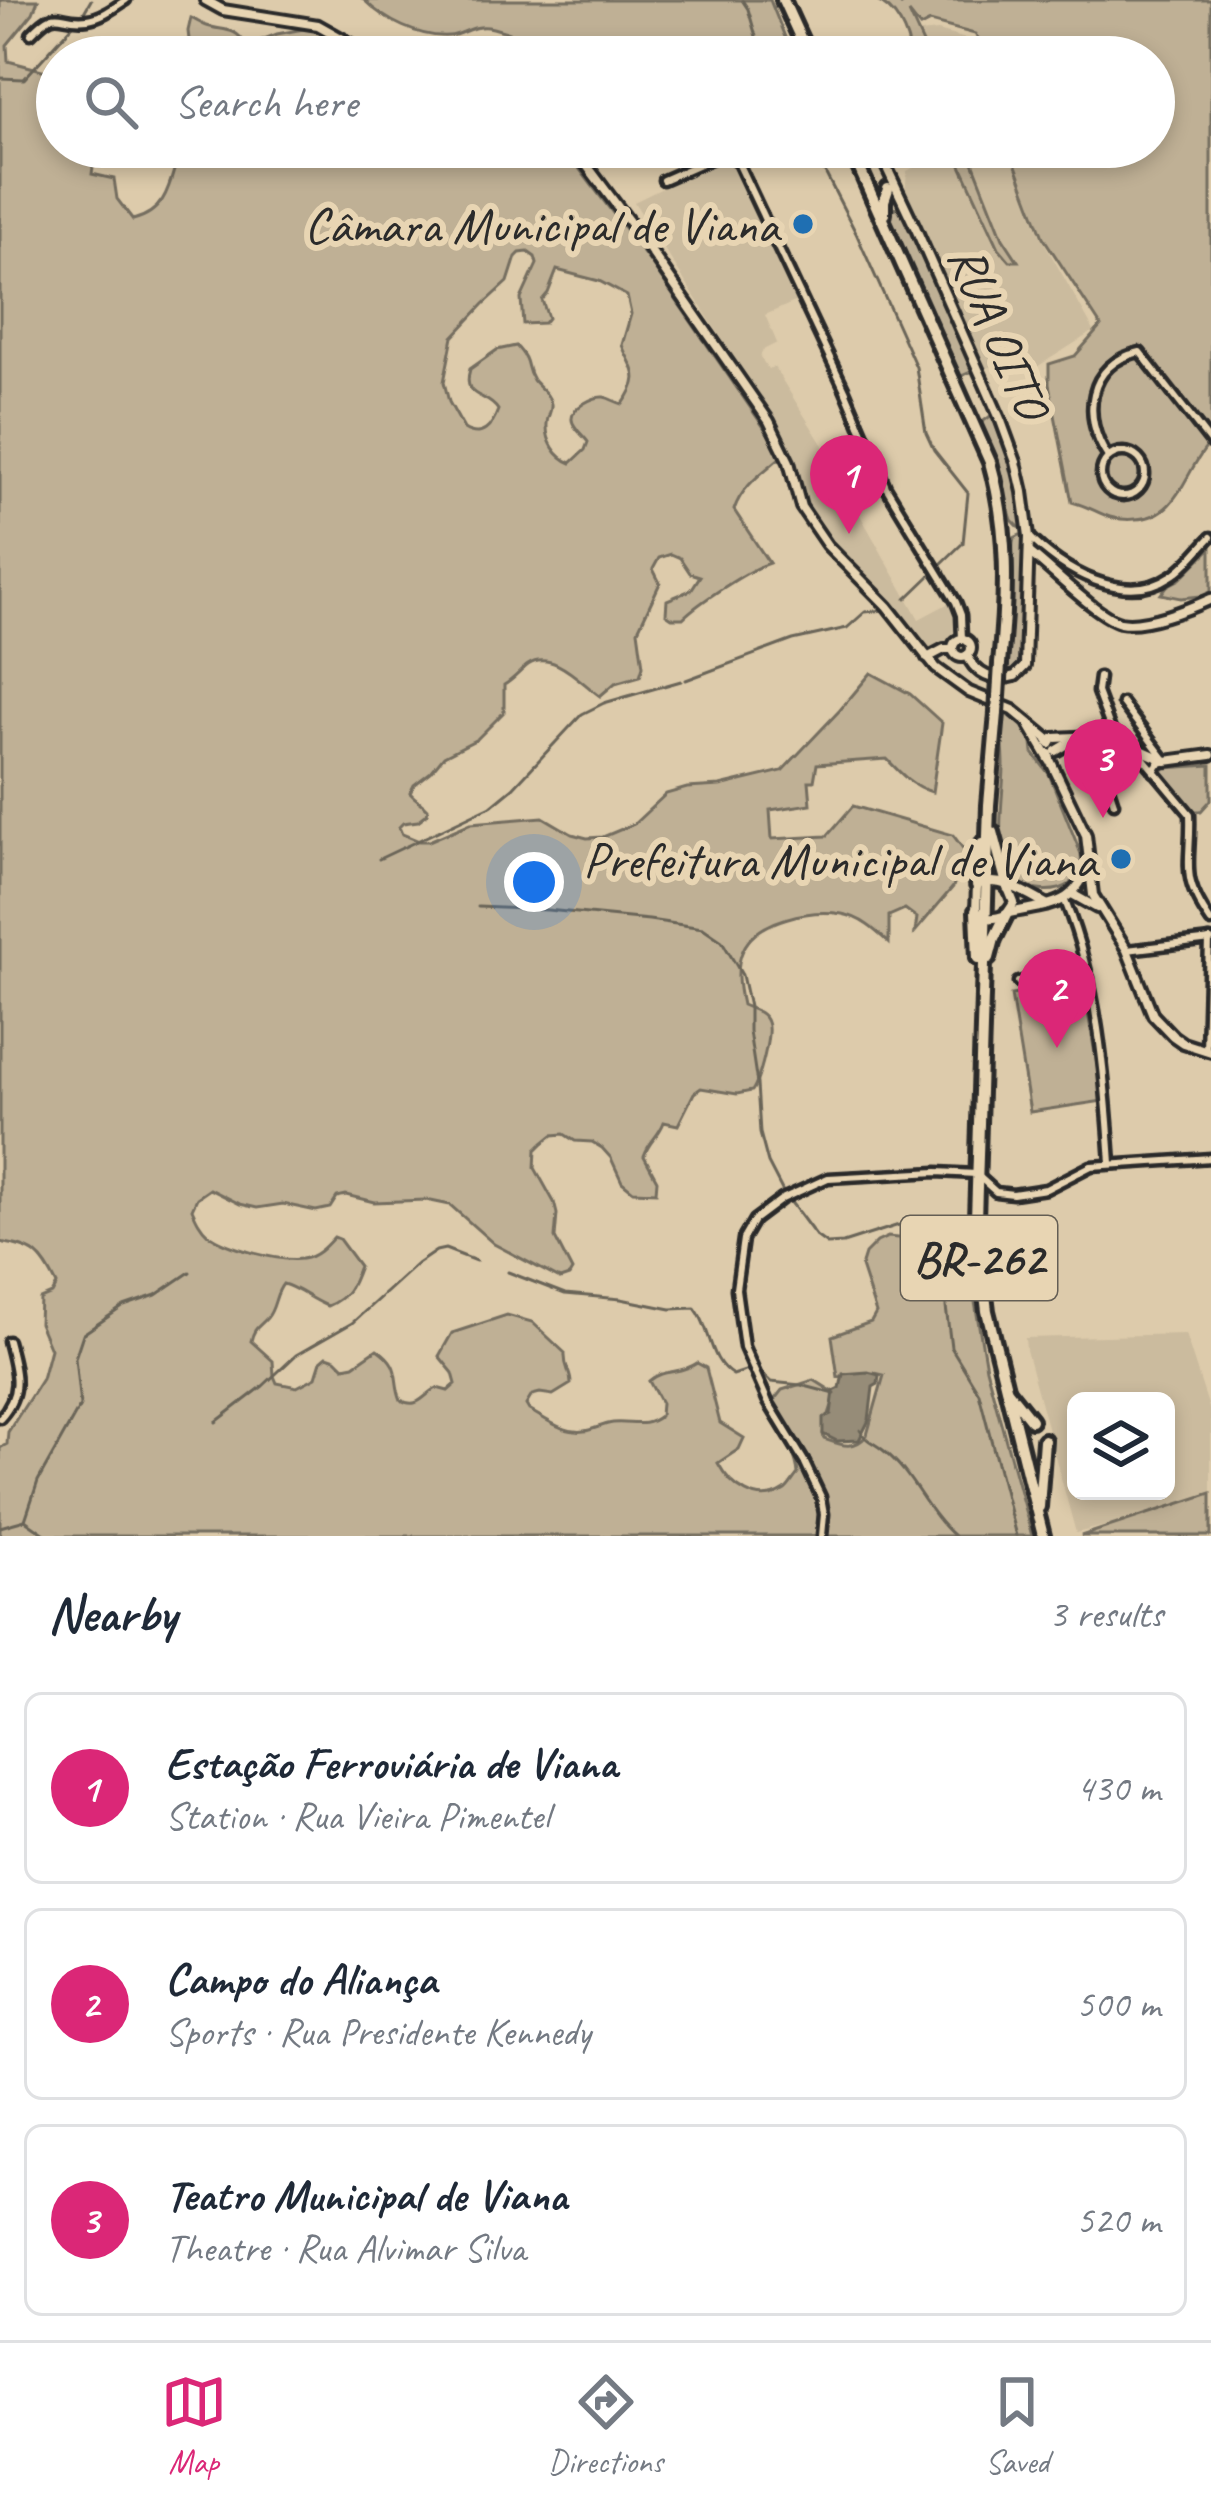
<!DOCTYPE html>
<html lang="en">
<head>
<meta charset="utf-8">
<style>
	:root { --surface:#fff; --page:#f6f6f7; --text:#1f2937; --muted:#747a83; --line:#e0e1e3; --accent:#db2777 }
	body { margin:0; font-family:Caveat,sans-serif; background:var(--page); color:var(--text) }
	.controls { position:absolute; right:36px; bottom:36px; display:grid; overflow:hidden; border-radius:18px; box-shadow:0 6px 18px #0003 }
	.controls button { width:108px; height:108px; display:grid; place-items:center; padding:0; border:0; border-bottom:3px solid var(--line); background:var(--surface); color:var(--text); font:60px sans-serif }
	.you { position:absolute; left:534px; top:882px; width:42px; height:42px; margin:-30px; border:9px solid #fff; border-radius:50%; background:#1a73e8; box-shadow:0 0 0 18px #1a73e833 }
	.badge { display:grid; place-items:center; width:78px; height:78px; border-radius:50%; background:var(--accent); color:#fff; font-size:39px; font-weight:700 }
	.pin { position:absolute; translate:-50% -99px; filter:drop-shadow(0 3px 6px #0008) }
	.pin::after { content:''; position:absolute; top:63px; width:42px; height:36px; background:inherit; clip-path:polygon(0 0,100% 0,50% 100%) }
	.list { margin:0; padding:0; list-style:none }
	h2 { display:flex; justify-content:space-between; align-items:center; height:156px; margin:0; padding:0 48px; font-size:51px }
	h2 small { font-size:39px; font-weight:400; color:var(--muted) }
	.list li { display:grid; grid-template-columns:78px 1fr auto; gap:36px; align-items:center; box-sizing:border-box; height:192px; margin:0 24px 24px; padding:0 24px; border:3px solid var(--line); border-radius:18px }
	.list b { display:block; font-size:45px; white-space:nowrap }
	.list p { margin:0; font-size:39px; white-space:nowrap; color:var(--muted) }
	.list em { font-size:39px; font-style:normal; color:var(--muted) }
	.icon { flex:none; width:66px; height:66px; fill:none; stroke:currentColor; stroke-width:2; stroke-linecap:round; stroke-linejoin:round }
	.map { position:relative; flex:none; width:1211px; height:1536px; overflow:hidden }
	.search { position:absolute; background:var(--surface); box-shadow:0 6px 18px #0003; left:36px; right:36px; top:36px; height:132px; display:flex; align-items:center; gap:30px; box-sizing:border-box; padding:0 42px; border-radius:66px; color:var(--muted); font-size:45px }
	.sheet { height:804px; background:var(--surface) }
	nav { display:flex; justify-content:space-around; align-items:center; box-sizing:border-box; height:168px; border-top:3px solid var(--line); background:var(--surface); font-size:33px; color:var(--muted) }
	nav a { display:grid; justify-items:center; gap:6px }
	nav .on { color:var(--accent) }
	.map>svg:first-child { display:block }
	.built { fill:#cbbb9e; fill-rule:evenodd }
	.green { fill:#bfb095; stroke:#756e60; stroke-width:3; fill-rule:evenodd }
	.water { fill:#968c78; stroke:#6b6559; stroke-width:3 }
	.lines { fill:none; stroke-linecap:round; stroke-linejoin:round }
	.stream { stroke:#6b6559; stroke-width:3 }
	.minor-casing { stroke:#2b2b2b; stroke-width:15 }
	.tertiary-casing { stroke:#2b2b2b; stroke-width:16 }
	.trunk-casing { stroke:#2b2b2b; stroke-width:20 }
	.minor { stroke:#e8d5b3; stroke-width:6 }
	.tertiary { stroke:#e8d5b3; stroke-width:8 }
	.trunk { stroke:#e8d5b3; stroke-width:10 }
	.trunk-bridge-casing { stroke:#2b2b2b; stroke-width:20; stroke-linecap:butt }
	.trunk-bridge { stroke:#e8d5b3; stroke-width:10 }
	.poi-dot { fill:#1f6fb2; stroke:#e8d5b3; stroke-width:4.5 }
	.labels { text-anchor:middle; stroke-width:12; stroke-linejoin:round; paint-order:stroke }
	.shield { fill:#e8d5b3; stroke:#645e54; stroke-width:3 }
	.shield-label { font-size:48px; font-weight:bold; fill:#2b2b2b }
	.poi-label { font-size:51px; fill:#2b2b2b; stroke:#e8d5b3; text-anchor:end }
	.street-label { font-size:51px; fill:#2b2b2b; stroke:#e8d5b3 }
</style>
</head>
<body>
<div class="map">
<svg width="1211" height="1536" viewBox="0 0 1211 1536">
	<rect width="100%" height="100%" fill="#ddcbab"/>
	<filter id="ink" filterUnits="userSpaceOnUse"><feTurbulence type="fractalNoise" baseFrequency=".00833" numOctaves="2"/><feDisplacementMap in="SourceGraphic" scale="24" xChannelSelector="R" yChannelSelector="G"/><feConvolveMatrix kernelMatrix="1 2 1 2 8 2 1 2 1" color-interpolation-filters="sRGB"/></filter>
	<g filter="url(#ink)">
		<g class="built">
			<polygon points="938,31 966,39 976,57 930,57 920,33"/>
			<polygon points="952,147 995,241 999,248 1017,259 1003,238 967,147 1008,147 1040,235 1094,331 1035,368 1028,351 983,370 905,195 907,171"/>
			<polygon points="730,155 797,301 765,315 777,343 763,350 760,357 768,369 774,367 850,489 847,492 919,619 951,602 958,625 947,641 930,649 836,552 812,517 802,494 797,465 786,439 634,202"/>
			<path d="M1185,1334L1211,1414V1500L1076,1533L1026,1350L1025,1338ZM1076,1401H1166V1491H1076Z"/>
		</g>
		<g class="green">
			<path d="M0,0H38L33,13L7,45L8,61L57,74V147H96L92,174L114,179L117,199L133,220C170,211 170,178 181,147H563L650,262L783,455C764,472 742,485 734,510L769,563C749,569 697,604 683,618H672L666,614L667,600L691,590L700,576L690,573L680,558L671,554L659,558L653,569L660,583L638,630L643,666L640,676L615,683L600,696C581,683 553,649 528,665C519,672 513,680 504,685V712L477,739L444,756L431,772L414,785L410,793C416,800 422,802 428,809L427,814L418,821L403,823L399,827L402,834L419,841H429L471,823L543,817L572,834L587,838L603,837L634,824L666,794L687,788L720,786L782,771L840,710L871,673L910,694L942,723L932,792C912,786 901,774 887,759L817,764L814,781H809L811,804L770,810L772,839L827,836L853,806L953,835L965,851L953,887L915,932L917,918L905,909L889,916V943C876,931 861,917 842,914C811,909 757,919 743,950C735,967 738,987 742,1005C751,1009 763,1011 767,1022C772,1034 759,1081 752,1091L737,1094L701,1088L694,1093L678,1125L664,1122C659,1136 649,1141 644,1156L657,1180L656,1192L633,1191L622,1182L611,1158L602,1148L592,1142L575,1141L564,1134L553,1135L543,1143L536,1150L535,1168L554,1202L557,1214L555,1238L572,1271L569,1276L560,1279L494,1244L450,1205L426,1200L374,1202L346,1195L337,1197L330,1208L316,1211L283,1204L257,1208L240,1204L210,1189L197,1198L192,1209C196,1218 200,1227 208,1234C226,1248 280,1262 302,1259C316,1257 325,1247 334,1237L339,1239L359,1266C352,1286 347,1298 327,1306C311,1300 298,1288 283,1284C274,1295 276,1308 267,1318C259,1327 254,1327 251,1341L273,1361L274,1376L277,1383L297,1387L316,1377L321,1361L327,1356L336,1359L344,1367L354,1365L377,1349C403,1367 392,1378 401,1400C418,1410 423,1395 437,1388L448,1391L456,1384L453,1373L439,1356L452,1333L507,1315L532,1322L565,1353C564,1369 571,1371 571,1384L553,1395L540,1393L532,1395L526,1405L529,1410C546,1419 564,1434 584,1431C594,1430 603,1424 613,1423C631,1421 644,1429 660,1416L661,1403L649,1381C664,1368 680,1375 697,1363L706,1368L720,1423L744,1438L739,1449L718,1463C730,1486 758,1508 785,1490C790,1486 793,1479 798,1474C796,1447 776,1432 767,1409L782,1390L814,1380L833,1392L834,1399L823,1433L824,1439C841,1445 854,1451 867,1435L884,1375L875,1373L838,1377L832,1336L871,1322L876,1313L861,1267L865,1254L877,1242L888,1237L946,1243L964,1236L986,1368L1032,1536H0V1448L7,1444L8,1432L42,1379L50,1349L39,1323L40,1299L52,1294L57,1285C41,1253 35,1248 0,1242ZM528,252L535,257L537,264L521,299L523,324L544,323L548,318L542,300L548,293L557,270L599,281L627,296L631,314L622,345C633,372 644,375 623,404C616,402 610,398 604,397C594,396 573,407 572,418C571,426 584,436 588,442L585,450L571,463C556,457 546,441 547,424C547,415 552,413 551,404C549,393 539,388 533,380C524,366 532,363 516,346L497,350L470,369C461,400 487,392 498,410C492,427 482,440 464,429L449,402L444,382L453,337L484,304L508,282L516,257L520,253Z"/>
			<path d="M364,0H770L793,57H609L599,49C537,68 543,40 493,28C472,23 464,35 449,36C419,38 384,20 364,0Z"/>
			<path d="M875,0H896L902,6L900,0H1211V442C1184,469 1181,518 1135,519C1128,520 1114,519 1107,516C1094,511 1087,506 1072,502L1049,384V364L1075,356L1101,326L1043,237L1009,147H1154V57H989L975,34L930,22L920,27L909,13L929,57H911C908,34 897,9 875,0Z"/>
			<path d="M191,18C196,20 201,24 207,26C223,31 236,27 245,44L249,45L277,34L314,27L367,57H191L188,31Z"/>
			<polygon points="944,147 967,147 1003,238 1018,261 1010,261 999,248 953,148 946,150"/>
			<polygon points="897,207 920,242 975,370 959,377 888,212"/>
			<polygon points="992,415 1014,470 1024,528 1019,527 1012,520 991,454 978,425"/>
			<polygon points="1020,535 1024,536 1023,556 1025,560 1022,669 1006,676 1013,542 1014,538"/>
			<polygon points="1211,548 1211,595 1181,598 1161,594 1167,586 1180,579"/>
			<path d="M1002,707L1019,718L1031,734L1033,753L1049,774L1081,854C1084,883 1063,893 1038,890L1046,898C983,892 1004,807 1004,765C1004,746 1000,727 1002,707Z"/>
			<polygon points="1211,765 1211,800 1201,811 1192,811 1160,772 1165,768"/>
			<polygon points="1083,983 1103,1101 1030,1112 1011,995"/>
			<polygon points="1211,1493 1211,1536 1081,1536"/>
		</g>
		<polygon class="water" points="868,1372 879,1375 878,1384 873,1387 869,1420 859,1440 837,1441 823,1434 823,1418 831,1414 834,1391 840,1388 843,1374"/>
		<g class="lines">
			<g class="stream">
				<polyline points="742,0 748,9 762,57"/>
				<polyline points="83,14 91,0"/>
				<polyline points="0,78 24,79 73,25"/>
				<polyline points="812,147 856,233 916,367 926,433 934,450 968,493 963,543 941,564"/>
				<polyline points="906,599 933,573"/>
				<polyline points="686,680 793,640 847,628 865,612 885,610"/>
				<polyline points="379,859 491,806 513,788 582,714 604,703 681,681"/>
				<polyline points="478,907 547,910 649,920 703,928 722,941 742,975 749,1007 749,1031 757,1084 760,1133 768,1163 783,1192"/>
				<polyline points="790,1201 816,1236 827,1244 843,1243 899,1225 924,1229 941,1244 947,1260 946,1307 951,1347 979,1393 1016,1536"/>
				<path d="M508,1272L565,1294L621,1299L671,1309L695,1308C712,1329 708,1360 733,1375L745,1371"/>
				<polyline points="756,1368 771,1382 801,1385 835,1394"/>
				<polyline points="216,1422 263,1386 296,1355 352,1323 417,1264 436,1251 445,1249 476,1261"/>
				<path d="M860,1430C867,1442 873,1442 883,1450C913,1473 926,1512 954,1536"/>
				<polyline points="25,1520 38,1481 80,1406 75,1358 83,1334 124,1306 156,1295 190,1272"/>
				<polyline points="0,1527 25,1520 48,1536"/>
			</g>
			<g class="minor-casing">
				<g id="minor">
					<path d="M31,34C60,3 56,23 88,19C102,17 114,8 126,0"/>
					<polyline points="732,150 845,390 886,487 956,602 961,615 962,639"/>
					<polyline points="663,180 738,147"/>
					<circle cx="1123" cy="474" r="22"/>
					<path d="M1108,457C1081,417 1087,363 1140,352L1211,443"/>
					<path d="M1029,536C1061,570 1125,607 1171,576C1186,567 1198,550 1211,537"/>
					<polyline points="1099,677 1097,692 1113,735"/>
					<polyline points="1122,703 1166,761 1158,764 1154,772"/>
					<polyline points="1092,736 1114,803"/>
					<path d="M1135,748L1190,814C1192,866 1178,874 1211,922"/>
					<path d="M1065,901C1098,984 1105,1074 1111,1163"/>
					<polyline points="1127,950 1211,940"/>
					<polyline points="1018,982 1040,977 1058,984 1089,978"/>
					<polyline points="1206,1051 1209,940"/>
					<path d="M0,1418C23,1393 16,1372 8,1341"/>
					<polyline points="822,1536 824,1514 821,1497 804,1461 768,1402 744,1347 736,1289 743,1239 754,1220 782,1199 828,1178 937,1172 976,1174 996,1192 1013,1194 1046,1189 1091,1166 1211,1158"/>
				</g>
			</g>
			<g class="tertiary-casing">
				<g id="tertiary">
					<polyline points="205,0 223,10 318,25 375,57"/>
					<polyline points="573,147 645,243 769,421 789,462 801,507 827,545 887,606 936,668 969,692 1013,710 1047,738 1050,744"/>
					<path d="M877,147L916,229L1001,421L1016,462L1023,492L1029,536L1025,666L1015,676C993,682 977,676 967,655"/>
					<path d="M1030,553C1051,569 1097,616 1120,622C1144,627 1189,609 1211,599"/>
					<circle cx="962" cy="648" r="9"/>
					<polyline points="927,658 944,649 953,649"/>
					<polyline points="1029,725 1049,759"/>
					<polyline points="1050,744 1054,738 1118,735 1134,747 1166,761 1211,755"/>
					<polyline points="1056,751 1078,738"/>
					<polyline points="1049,754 1050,760 1086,835 1093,895 1127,950 1153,1015 1173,1036 1183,1043 1211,1052"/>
					<path d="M1008,888L1014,903L1006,915C995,919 984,921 976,911L977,885C999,875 1026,893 1046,904"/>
					<polyline points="1072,894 1097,908"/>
					<path d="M1009,913C1045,905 1073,908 1087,868"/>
				</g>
			</g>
			<g class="trunk-casing">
				<g id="trunk">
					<polyline points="783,0 809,57"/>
					<path d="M850,147L990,462C1009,530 1007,595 1000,664"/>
					<polyline points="884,214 884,201 888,189"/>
					<polyline points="997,713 989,805 976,1219 987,1311 1043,1536"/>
					<polyline points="993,832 1008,888"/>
					<polyline points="977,885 982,844"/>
					<polyline points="976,911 978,958"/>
					<polyline points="989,958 994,939 1006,915"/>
					<polyline points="1007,1390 1031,1420"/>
					<polyline points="1039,1507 1044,1440"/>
				</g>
			</g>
			<use href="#minor" class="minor"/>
			<use href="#tertiary" class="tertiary"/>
			<use href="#trunk" class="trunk"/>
			<g class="trunk-bridge-casing">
				<polyline id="trunk-bridge" points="997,713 1000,664"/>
			</g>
			<use href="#trunk-bridge" class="trunk-bridge"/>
		</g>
	</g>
	<g class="poi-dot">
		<circle cx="803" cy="224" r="12"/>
		<circle cx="1121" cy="859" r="12"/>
	</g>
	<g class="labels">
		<rect class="shield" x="901" y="1216" width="156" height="84" rx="9"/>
		<g class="shield-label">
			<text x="979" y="1275">BR-262</text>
		</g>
		<g class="poi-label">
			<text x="779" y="242">Câmara Municipal de Viana</text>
			<text x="1097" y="877">Prefeitura Municipal de Viana</text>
		</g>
		<g class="street-label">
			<text transform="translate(1000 331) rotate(67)" y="18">RUA OITO</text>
		</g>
	</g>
</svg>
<div class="controls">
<button><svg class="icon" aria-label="layers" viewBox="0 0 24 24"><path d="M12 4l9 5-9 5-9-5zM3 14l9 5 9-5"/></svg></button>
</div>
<div class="you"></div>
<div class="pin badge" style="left:849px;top:534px">1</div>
<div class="pin badge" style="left:1057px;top:1048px">2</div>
<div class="pin badge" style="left:1103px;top:818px">3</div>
<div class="search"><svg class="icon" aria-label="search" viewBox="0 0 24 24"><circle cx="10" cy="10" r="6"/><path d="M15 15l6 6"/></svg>Search here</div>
</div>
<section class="sheet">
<h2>Nearby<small>3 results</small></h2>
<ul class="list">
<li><span class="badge">1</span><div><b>Estação Ferroviária de Viana</b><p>Station · Rua Vieira Pimentel</p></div><em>430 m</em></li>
<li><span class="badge">2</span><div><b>Campo do Aliança</b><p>Sports · Rua Presidente Kennedy</p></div><em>500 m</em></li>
<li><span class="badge">3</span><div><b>Teatro Municipal de Viana</b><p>Theatre · Rua Alvimar Silva</p></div><em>520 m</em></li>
</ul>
</section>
<nav>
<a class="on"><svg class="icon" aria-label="map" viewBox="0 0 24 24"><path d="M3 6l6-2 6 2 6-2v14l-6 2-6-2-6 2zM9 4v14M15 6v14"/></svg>Map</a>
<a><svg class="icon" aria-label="directions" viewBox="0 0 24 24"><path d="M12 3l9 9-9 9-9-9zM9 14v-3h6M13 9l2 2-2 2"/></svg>Directions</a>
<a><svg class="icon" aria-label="saved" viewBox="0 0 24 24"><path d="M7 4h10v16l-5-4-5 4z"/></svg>Saved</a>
</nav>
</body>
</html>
